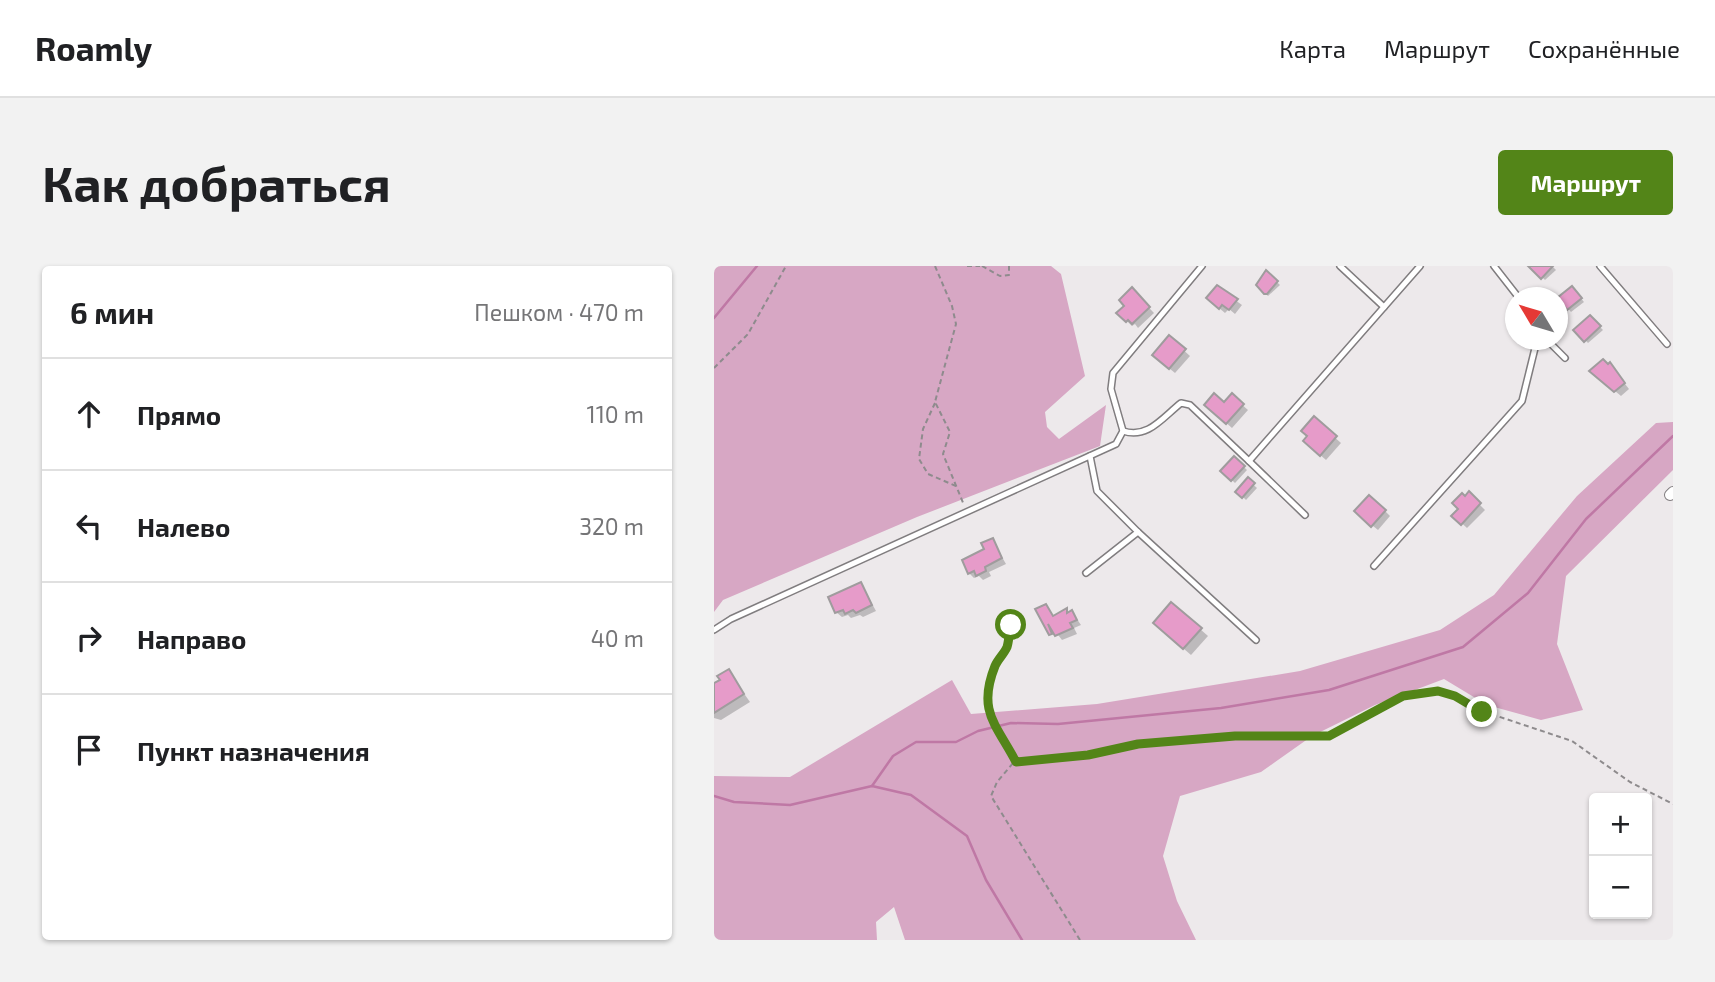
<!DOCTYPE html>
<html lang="ru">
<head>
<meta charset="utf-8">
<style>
	:root { --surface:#fff; --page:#f2f2f2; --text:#202124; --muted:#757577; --line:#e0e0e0; --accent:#538518 }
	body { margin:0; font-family:"Exo 2",sans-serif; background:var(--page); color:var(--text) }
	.controls { position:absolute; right:21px; bottom:21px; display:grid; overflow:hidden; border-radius:7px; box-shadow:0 2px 5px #0004 }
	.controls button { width:63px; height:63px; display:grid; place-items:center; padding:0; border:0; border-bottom:2px solid var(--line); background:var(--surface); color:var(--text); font:35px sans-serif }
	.compass { position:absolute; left:791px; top:21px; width:63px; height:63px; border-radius:50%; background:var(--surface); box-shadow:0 2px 5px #0004; rotate:308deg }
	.stop { position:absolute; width:21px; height:21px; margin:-16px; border:5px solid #538518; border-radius:50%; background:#fff }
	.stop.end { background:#538518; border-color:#fff; box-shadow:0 2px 7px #0008 }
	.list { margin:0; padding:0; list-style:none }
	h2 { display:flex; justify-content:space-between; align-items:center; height:91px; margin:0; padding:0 28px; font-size:30px }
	h2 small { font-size:23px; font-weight:400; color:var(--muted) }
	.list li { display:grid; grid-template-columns:46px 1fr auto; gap:21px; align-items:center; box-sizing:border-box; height:112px; padding:0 28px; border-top:2px solid var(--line) }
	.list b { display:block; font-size:26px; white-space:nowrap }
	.list em { font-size:23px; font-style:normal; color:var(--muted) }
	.icon { flex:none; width:38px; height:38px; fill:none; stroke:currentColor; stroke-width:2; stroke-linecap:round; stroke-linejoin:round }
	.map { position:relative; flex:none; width:959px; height:674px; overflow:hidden; border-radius:7px }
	header { display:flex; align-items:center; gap:42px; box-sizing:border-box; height:98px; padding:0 35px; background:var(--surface); border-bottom:2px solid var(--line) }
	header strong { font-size:33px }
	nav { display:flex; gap:38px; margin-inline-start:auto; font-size:24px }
	.intro { display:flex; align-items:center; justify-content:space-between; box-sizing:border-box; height:168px; padding:0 42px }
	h1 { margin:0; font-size:49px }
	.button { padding:18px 32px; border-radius:7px; background:var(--accent); color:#fff; font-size:24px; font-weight:700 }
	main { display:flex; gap:42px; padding:0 42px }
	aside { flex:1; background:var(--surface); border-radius:7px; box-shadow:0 2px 5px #0004 }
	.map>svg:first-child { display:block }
	.green { fill:#d7a7c4 }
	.shadow { fill:#0003 }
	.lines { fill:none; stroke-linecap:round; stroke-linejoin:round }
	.stream { stroke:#bf78a5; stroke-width:2.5 }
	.building { fill:#e69bc9; stroke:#9f9c9d; stroke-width:2 }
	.lane-casing { stroke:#807d7f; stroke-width:8 }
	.street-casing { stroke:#807d7f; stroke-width:12 }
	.path { stroke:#8e8b8d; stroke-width:2; stroke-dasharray:5 3.5; stroke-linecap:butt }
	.lane { stroke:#fff; stroke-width:5 }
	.street { stroke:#fff; stroke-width:10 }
	.route { stroke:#538518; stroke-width:9 }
</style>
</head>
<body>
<header>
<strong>Roamly</strong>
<nav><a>Карта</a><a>Маршрут</a><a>Сохранённые</a></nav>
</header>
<div class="intro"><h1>Как добраться</h1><a class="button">Маршрут</a></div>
<main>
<aside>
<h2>6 мин<small>Пешком · 470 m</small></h2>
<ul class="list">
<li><svg class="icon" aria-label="ahead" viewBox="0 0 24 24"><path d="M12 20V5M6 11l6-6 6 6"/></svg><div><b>Прямо</b></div><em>110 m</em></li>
<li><svg class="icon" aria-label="left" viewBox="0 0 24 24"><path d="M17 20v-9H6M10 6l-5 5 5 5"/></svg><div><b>Налево</b></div><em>320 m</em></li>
<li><svg class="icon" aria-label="right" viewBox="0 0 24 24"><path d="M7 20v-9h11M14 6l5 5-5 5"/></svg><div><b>Направо</b></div><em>40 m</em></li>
<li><svg class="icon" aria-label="arrive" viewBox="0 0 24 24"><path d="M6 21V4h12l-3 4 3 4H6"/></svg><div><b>Пункт назначения</b></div></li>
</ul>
</aside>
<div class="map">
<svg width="959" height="674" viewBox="0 0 959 674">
	<rect width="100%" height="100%" fill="#ede9eb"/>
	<g class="green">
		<polygon points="0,0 337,0 347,8 371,110 331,146 333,161 345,173 392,139 386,180 203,251 9,334 0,346"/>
		<polygon points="959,156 959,204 852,310 843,378 869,444 827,454 773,439 730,413 661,439 598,470 547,506 466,530 449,590 463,635 482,674 191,674 180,641 162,656 163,674 0,674 0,510 76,511 238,414 257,448 383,438 586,405 726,364 780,329 863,230 942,157"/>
	</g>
	<g class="shadow">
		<polygon points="817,0 838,0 842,4 831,14"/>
		<polygon points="552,6 566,19 554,30 544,19"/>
		<polygon points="503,21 528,39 521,48 515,43 511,47 499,37"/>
		<polygon points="858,22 870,36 857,46 845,32"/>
		<polygon points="418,24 440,47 424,62 421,58 418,60 405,47 413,40"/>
		<polygon points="876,51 889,64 874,77 862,64"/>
		<polygon points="455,71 476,90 461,107 445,94"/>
		<polygon points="900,104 915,123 907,130 883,110"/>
		<polygon points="518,130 534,144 518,162 492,139 510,138"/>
		<polygon points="600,153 627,177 612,194 596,180"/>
		<polygon points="520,192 533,204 521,217 508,205"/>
		<polygon points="534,214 543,222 532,234 524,226"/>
		<polygon points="755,228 771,244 753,262 740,250"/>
		<polygon points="671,245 676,250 664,264 648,251"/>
		<polygon points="278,274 292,298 275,306 277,310 269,314 265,310 260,312 255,307"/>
		<polygon points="147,318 162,345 149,351 146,349 137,352 134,349 128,351 122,346"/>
		<polygon points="332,340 340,352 358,346 367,359 360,362 363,368 348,374 341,365 336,367 323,344"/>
		<polygon points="486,363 494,370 477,389 448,364"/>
		<polygon points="14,405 36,436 7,454 0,452 0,418"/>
	</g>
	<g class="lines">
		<g class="stream">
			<polyline points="0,52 43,0"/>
			<polyline points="158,520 179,490 202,476 242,476 264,465 297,457 344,458 507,442 615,424 749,381 814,327 872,253 959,170"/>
			<polyline points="0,530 20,536 76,539 158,520 197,529 253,570 272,614 308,674"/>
		</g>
	</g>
	<g class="building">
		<polygon points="814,0 839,0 827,13"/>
		<polygon points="552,4 564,15 553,28 550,28 542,19"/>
		<polygon points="503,19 524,33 515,44 508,39 505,43 492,32"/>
		<polygon points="858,20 868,32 853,44 843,32"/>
		<polygon points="418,21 436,41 418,58 414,54 412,56 402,47 410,40 405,34"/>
		<polygon points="876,49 887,60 870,76 859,64"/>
		<polygon points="455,69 472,83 455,103 438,89"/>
		<polygon points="889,93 894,98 896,96 911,117 900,126 875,105"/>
		<polygon points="500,127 510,136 518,127 530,138 512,158 490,139"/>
		<polygon points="600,150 623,170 606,190 589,175 593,170 587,165"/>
		<polygon points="520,190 531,200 517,215 506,205"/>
		<polygon points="534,211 541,217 528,232 521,226"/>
		<polygon points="755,225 767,237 747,259 737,250 744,243 738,237 748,227 751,230"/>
		<polygon points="655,229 672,244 657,261 640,245"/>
		<polygon points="279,272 288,292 271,301 272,305 262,310 260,305 254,308 248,294 270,283 267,277"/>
		<polygon points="147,316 158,339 142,347 139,344 131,348 129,344 121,347 114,331"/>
		<polygon points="457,336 488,362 469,383 439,357"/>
		<polygon points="332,338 339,350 353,342 353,347 358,344 363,354 356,357 359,362 341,370 334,358 338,368 335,369 321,343"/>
		<polygon points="15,403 30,428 0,447 0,417 6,414 3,410"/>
	</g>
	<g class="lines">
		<g class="lane-casing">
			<g id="lane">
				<polyline points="626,0 670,41"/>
				<polyline points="780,0 805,32"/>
				<polyline points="886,0 953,78"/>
				<polyline points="833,74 851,92"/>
				<path d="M409,165C434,173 448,152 467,137L476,139L535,195L706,0"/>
				<polyline points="376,190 383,225 424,266 542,374"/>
				<polyline points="535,195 591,249"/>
				<polyline points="660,300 808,135 823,74"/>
				<polyline points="372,307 424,266"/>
				<polyline points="0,364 17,353 402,178 409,165 397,123 399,107 488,0"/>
			</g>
		</g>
		<g class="street-casing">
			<polyline id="street" points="956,229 959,226"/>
		</g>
		<g class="path">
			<polyline points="221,0 238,40 242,58 221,136 236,166 229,188 250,239"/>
			<polyline points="253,0 266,0"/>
			<polyline points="268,0 286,10 295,9 295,0"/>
			<polyline points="0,102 34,68 72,0"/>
			<polyline points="221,137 209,163 205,193 214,208 242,220"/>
			<polyline points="297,359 292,383 284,391 272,428 273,442 279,457 292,473 302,496"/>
			<polyline points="366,674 277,530 283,516 299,497 374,489 423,478 521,470 615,470 689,430 724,425 741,430 768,445 858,475 916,516 959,538"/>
		</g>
		<use href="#lane" class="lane"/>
		<use href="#street" class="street"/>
	</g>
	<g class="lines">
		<path class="route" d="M297,359C295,366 295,375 293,381C290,388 284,393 281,400C263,445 282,458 302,496L374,489L424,478L521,470H615L689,430L724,425L741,430L768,446"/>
	</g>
</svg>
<div class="controls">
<button>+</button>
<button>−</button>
</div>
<svg class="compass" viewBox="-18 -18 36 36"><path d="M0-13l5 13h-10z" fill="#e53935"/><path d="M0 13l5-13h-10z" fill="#757577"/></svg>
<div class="stop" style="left:297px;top:359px"></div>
<div class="stop end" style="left:768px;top:446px"></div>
</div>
</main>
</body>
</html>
